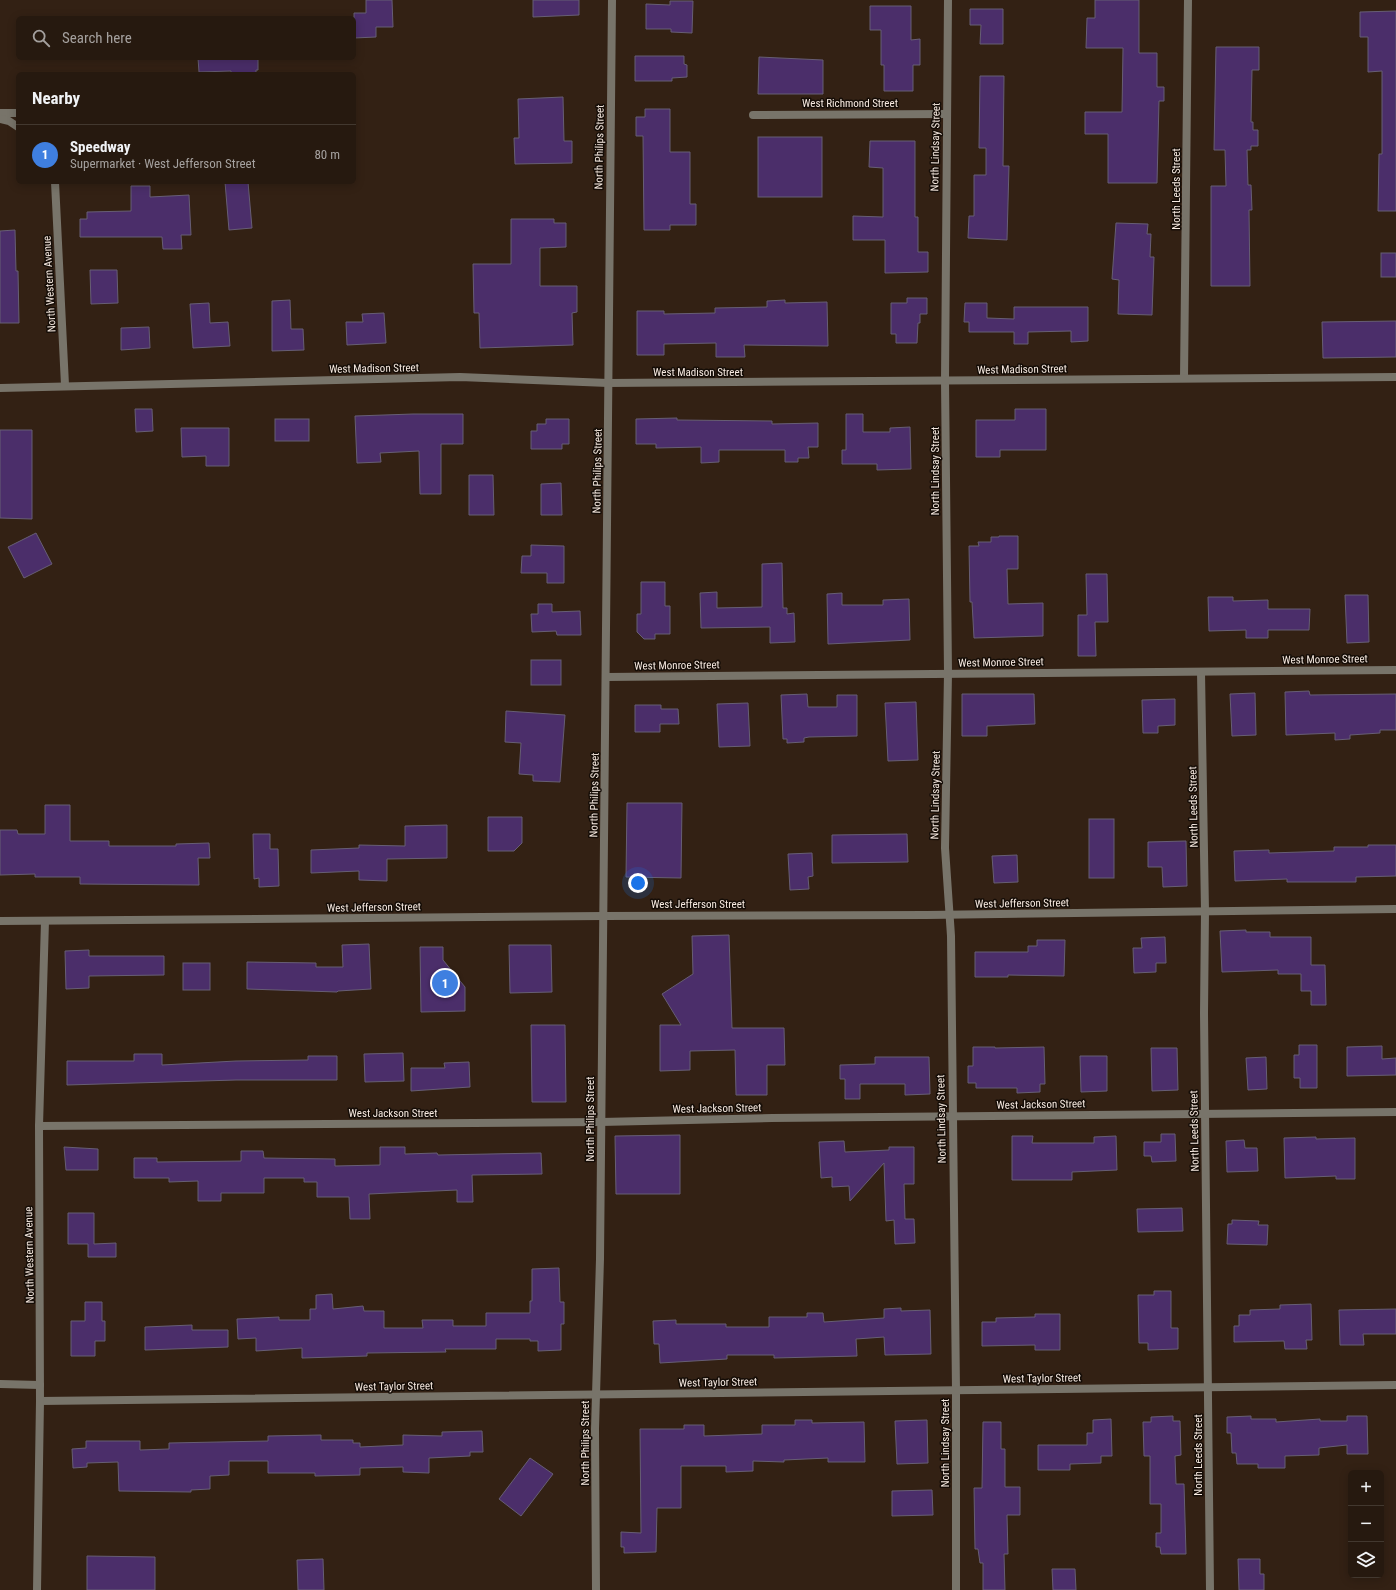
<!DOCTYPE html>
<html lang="en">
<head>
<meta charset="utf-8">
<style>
	:root { --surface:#26190f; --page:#32261d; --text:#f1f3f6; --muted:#a4a09e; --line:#42382f; --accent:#1dc9fd }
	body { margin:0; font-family:"Roboto Condensed",sans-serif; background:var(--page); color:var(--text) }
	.controls { position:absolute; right:12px; bottom:12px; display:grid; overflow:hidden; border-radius:6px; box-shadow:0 2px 10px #0003 }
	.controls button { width:36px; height:36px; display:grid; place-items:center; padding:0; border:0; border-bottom:1px solid var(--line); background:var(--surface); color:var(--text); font:20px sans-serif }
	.you { position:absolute; left:638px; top:883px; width:14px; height:14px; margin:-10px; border:3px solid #fff; border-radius:50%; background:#1a73e8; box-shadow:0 0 0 6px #1a73e833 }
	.badge { display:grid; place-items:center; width:26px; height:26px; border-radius:50%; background:var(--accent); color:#fff; font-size:13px; font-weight:700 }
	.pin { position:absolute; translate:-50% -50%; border:2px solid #fff; box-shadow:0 1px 4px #0006 }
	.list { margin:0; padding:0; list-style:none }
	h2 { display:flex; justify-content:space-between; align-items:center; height:52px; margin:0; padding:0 16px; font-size:17px }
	h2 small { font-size:13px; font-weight:400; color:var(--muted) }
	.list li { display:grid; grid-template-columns:26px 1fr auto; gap:12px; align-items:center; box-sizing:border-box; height:60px; padding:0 16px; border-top:1px solid var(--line) }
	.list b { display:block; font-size:15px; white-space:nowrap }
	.list p { margin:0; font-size:13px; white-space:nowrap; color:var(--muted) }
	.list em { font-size:13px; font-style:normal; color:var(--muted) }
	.icon { flex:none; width:22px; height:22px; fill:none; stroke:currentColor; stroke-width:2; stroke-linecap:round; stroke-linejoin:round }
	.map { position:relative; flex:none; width:1396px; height:1590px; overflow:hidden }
	.search { position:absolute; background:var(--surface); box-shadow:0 2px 10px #0003; left:16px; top:16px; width:340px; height:44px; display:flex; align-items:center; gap:10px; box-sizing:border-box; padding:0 14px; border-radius:6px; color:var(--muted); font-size:15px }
	.panel { position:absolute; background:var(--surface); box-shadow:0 2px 10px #0003; left:16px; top:72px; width:340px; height:112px; border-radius:6px }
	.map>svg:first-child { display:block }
	.building { fill:#4b2e6a; stroke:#675e74 }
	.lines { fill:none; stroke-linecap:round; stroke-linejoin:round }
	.minor { stroke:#78746a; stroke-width:8 }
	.tertiary { stroke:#78746a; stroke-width:8 }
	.labels { text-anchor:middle; stroke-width:3; stroke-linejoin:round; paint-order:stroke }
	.street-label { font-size:11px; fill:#f7eae1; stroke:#150d07 }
</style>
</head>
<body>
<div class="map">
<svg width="1396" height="1590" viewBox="0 0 1396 1590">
	<rect width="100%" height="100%" fill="#332114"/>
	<g class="building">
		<polygon points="366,0 392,0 393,27 376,27 376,37 354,38 354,13 366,13"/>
		<polygon points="533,0 579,0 579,15 533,17"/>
		<polygon points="1095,0 1139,0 1139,53 1157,53 1157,87 1164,87 1164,101 1159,101 1157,183 1108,183 1108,134 1085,134 1085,112 1122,112 1123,48 1086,48 1087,18 1095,18"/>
		<polygon points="670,1 693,1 692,33 671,32 671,29 646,29 646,4 670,5"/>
		<polygon points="870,6 911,6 911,40 920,39 920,65 913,65 913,91 884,91 884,65 881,65 881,30 870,30"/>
		<polygon points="970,9 1003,9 1003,44 980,44 981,25 970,25"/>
		<polygon points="1396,11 1396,211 1378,211 1379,154 1382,154 1382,71 1368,72 1368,37 1360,37 1360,12"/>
		<polygon points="1216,47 1259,47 1259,70 1252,70 1251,122 1253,122 1253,130 1258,130 1258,146 1251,146 1251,150 1247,150 1248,185 1251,185 1252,210 1249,210 1250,286 1211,286 1211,186 1226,186 1225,150 1214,150"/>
		<polygon points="635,56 684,56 684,64 687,65 687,77 672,78 672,81 635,81"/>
		<polygon points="759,57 823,60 823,94 758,94"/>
		<polygon points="198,58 258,58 258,70 256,70 256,74 231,74 231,71 199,72"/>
		<polygon points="980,76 1004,76 1003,166 1009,166 1007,240 968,238 969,216 974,216 974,175 986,175 986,148 979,148"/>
		<polygon points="563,97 564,141 572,141 572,163 515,164 514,138 519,138 518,99"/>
		<polygon points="645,109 670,109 670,152 690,152 690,204 696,204 696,225 670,225 670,230 644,230 643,136 636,136 636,117 645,117"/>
		<rect x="758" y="137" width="64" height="60"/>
		<polygon points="870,141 915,141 915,217 918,217 918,252 928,252 928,272 885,273 885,240 853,240 853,216 883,217 883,168 869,167"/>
		<polygon points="225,182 248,182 252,228 229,230"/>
		<polygon points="131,186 150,186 150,197 189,195 191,235 181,235 182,249 163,249 162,237 80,237 80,219 87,219 87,212 131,211"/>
		<polygon points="511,219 554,219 554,223 566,223 566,247 540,248 540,286 577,286 577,312 572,313 573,345 480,348 479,313 474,313 473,264 511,264"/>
		<polygon points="1116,223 1148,224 1147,234 1151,234 1150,257 1154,257 1152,315 1118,314 1119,280 1112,279"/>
		<polygon points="15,230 16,271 18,271 19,323 0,323 0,231"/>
		<rect x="1381" y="253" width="15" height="24"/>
		<polygon points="90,270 117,270 118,303 91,304"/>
		<polygon points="907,298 927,298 927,314 920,314 920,323 918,323 917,343 896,343 896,334 891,334 891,303 907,303"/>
		<polygon points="290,300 291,329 303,329 304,350 272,351 272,301"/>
		<polygon points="785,300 785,303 827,302 828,346 744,345 745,357 716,357 716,343 664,344 664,355 637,355 637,311 664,311 664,314 715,313 715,308 767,307 767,301"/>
		<polygon points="209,303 210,323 228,322 230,346 193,348 190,304"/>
		<polygon points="965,303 987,303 987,318 1014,319 1014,307 1088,307 1088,341 1071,342 1071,331 1028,332 1028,344 1014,344 1014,332 969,332 969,322 964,322"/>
		<polygon points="384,313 386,343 347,345 346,322 363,322 362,314"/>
		<polygon points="1396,321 1396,357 1323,358 1322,322"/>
		<polygon points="149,327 150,348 121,350 121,328"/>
		<polygon points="135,409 152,409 153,431 136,432"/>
		<polygon points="1015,409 1046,409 1046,450 1000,450 1000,457 976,457 976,420 1015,420"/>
		<polygon points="413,414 463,414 463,444 441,444 441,494 420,494 419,451 380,453 381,462 357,463 355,416"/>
		<polygon points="846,414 863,414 863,432 890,432 890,428 910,427 911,469 877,470 877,464 842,464 842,450 846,450"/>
		<polygon points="677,418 677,420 772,421 772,424 818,423 818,447 808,447 809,458 798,458 798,462 785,462 785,450 719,450 719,462 701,463 701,447 656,448 656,444 636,444 636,419"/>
		<rect x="275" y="419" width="34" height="22"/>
		<polygon points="546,419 569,419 569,444 562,444 562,449 531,449 531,431 537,431 537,424 546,424"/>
		<polygon points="181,428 229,428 229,466 206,466 206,456 182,457"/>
		<polygon points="0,430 32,430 32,519 0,518"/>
		<polygon points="469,475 493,475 494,515 469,515"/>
		<polygon points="561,483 562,515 541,515 541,484"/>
		<polygon points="36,533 52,564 24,578 8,547"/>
		<polygon points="999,536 1018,536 1018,569 1007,569 1008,604 1043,603 1043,636 974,638 972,602 970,602 969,546 979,546 978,542 991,542 991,537 999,537"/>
		<polygon points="531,545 564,546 564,583 547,583 547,573 521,573 522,556 531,556"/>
		<polygon points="782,563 783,608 787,608 787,614 794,613 795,642 770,643 770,627 701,628 700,593 717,592 717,608 762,607 762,564"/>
		<polygon points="1086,574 1107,574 1108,622 1095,622 1096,656 1078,656 1078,615 1087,615"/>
		<polygon points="641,582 665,582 665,606 670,606 670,634 655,634 655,639 644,639 637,632 637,614 641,614"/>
		<polygon points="842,593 842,605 883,605 883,600 909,599 910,640 828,644 827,594"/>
		<polygon points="1345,595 1368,595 1369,642 1347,643"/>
		<polygon points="1208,597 1233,597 1233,601 1268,600 1268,609 1310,609 1309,630 1268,630 1268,638 1246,638 1246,630 1209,631"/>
		<polygon points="538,604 552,604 552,612 580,611 581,635 557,635 556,631 532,632 531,614 538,614"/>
		<rect x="531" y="660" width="30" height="25"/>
		<polygon points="1309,691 1310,695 1396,694 1396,730 1380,730 1380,733 1350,735 1350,739 1335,740 1335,733 1286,735 1285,692"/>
		<polygon points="1255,693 1256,735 1232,736 1230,694"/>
		<polygon points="807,694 808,707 837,707 837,695 857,695 857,736 809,737 804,738 804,742 787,743 787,739 783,739 781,695"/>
		<polygon points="962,694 1034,694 1035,724 987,726 987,736 962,736"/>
		<polygon points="1175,699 1175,725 1158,726 1158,733 1143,733 1142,700"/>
		<polygon points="916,702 918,760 888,761 885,703"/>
		<polygon points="748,703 750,746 719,747 717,704"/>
		<polygon points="635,705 661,705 661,709 678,709 679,724 660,724 660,732 635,732"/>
		<polygon points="506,711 565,715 560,782 533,781 533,775 519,774 521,743 505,742"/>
		<polygon points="627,803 682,803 681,878 626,877"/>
		<polygon points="45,805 70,805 70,841 109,841 109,846 176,846 176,844 209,843 210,858 198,858 199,885 80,884 80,877 35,877 35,874 0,875 0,830 17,830 18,834 45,834"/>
		<polygon points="488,817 522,817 522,843 514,851 488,851"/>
		<rect x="1089" y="819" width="25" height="59"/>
		<polygon points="447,825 447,858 387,859 387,881 359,880 359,871 311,873 311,850 359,848 359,845 405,846 405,826"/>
		<polygon points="253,834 270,834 270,849 278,849 279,886 259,887 259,878 254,879"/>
		<polygon points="907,834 908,862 832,863 832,835"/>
		<polygon points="1186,841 1187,886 1163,887 1162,867 1148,867 1148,842"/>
		<polygon points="1368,845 1396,845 1396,876 1356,877 1356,882 1287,882 1287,879 1235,881 1234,851 1269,850 1269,853 1334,851 1334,847 1368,847"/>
		<polygon points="812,853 813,876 808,877 809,889 790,890 788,854"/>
		<polygon points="1017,855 1018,882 994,883 992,856"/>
		<polygon points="1246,930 1246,932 1270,932 1270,937 1311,937 1311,965 1325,965 1326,1005 1311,1005 1311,991 1301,991 1301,974 1278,974 1278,970 1222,972 1220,931"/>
		<polygon points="729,935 732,1028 784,1028 785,1065 767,1065 767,1095 736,1095 735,1050 690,1051 690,1070 660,1071 660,1025 681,1025 662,994 693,974 692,936"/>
		<polygon points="1165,937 1166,963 1156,963 1156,972 1134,973 1133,948 1142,948 1141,938"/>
		<polygon points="1037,940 1065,940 1064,976 1008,975 1008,977 975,977 975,952 1028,952 1028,946 1037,946"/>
		<polygon points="369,944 371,989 338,991 337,992 247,989 247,962 316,963 316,967 343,967 342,945"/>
		<polygon points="509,945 551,945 552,992 510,993"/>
		<polygon points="420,947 443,947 443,960 465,987 465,1011 421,1012"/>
		<polygon points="89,950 89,956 164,956 164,975 89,976 89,988 66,989 65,951"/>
		<rect x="183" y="963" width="27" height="27"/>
		<polygon points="531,1025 565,1025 566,1102 532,1102"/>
		<polygon points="1299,1045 1317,1045 1317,1088 1300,1088 1300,1078 1294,1078 1294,1055 1299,1055"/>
		<polygon points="1382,1046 1382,1059 1396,1058 1396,1075 1347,1076 1347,1047"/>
		<polygon points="973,1047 995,1047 995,1048 1044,1047 1045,1084 1040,1084 1040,1092 1017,1093 1017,1088 976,1088 976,1083 968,1083 968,1066 973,1066"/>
		<polygon points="1151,1048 1177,1048 1178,1090 1152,1091"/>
		<polygon points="403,1053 404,1081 365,1082 364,1054"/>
		<polygon points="134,1054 162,1054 162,1065 236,1061 308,1060 308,1056 337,1056 337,1080 236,1080 67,1085 67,1061 134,1061"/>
		<polygon points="1080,1056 1107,1056 1107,1091 1081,1092"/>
		<polygon points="875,1057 929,1057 930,1094 905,1095 905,1084 860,1084 860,1099 845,1099 845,1079 840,1079 840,1065 875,1064"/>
		<polygon points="1266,1057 1267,1089 1248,1090 1246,1058"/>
		<polygon points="469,1062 470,1087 411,1091 411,1068 445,1068 444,1063"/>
		<polygon points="1161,1134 1175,1134 1176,1161 1152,1162 1151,1156 1144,1156 1144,1142 1161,1142"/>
		<polygon points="680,1135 680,1194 616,1194 615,1136"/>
		<polygon points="1012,1136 1033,1136 1032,1143 1094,1143 1094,1137 1116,1136 1117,1170 1072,1172 1072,1180 1012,1180"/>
		<polygon points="1316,1137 1316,1139 1355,1138 1355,1179 1336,1179 1336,1176 1285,1178 1284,1138"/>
		<polygon points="1244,1140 1245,1148 1257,1148 1258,1171 1227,1172 1226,1141"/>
		<polygon points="844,1141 845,1152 889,1150 889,1147 914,1147 914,1184 904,1184 905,1219 914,1219 915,1243 895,1244 894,1220 886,1221 884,1163 850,1201 849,1186 832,1187 832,1177 821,1178 819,1142"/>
		<polygon points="64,1147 98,1149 98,1170 66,1170"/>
		<polygon points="380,1147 405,1147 405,1154 437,1153 438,1155 541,1153 542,1174 472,1175 473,1202 457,1202 457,1190 369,1194 370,1219 350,1219 349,1197 317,1197 317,1182 304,1182 304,1178 264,1178 264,1193 221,1193 221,1201 198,1201 198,1181 169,1182 169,1178 134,1178 134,1158 157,1158 157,1162 241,1161 241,1151 263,1151 264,1158 335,1159 335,1166 380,1165"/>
		<polygon points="1182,1208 1183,1231 1138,1232 1137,1209"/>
		<polygon points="68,1213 94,1213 94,1244 116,1243 116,1257 88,1257 88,1244 68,1244"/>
		<polygon points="1232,1220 1259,1221 1258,1225 1268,1225 1267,1245 1227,1244 1228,1224 1232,1224"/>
		<polygon points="559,1268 560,1302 564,1302 564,1324 561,1324 561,1350 538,1351 538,1341 530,1341 530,1339 496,1339 496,1349 445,1349 446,1352 367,1353 367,1356 302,1358 302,1348 256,1351 256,1338 238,1339 237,1319 279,1317 279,1320 310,1320 310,1309 316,1309 316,1295 332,1294 333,1309 363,1306 364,1311 384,1311 384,1328 423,1328 422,1320 453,1320 453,1326 486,1326 486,1313 530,1313 530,1301 532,1301 532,1269"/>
		<polygon points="1154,1291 1171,1291 1171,1328 1178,1328 1178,1349 1148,1350 1148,1343 1139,1343 1138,1295 1154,1295"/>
		<polygon points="85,1302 102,1302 102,1321 105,1321 105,1341 95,1341 95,1356 71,1356 71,1321 85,1321"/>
		<polygon points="1311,1304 1312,1340 1306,1340 1307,1349 1285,1349 1284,1341 1234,1342 1234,1326 1239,1326 1239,1315 1250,1315 1250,1310 1280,1309 1280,1305"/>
		<polygon points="901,1308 901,1311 930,1310 931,1354 885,1355 884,1337 856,1339 857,1356 774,1358 774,1355 727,1355 727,1359 660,1363 659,1344 654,1344 653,1321 676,1320 676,1324 726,1324 726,1327 769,1327 769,1317 807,1317 807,1313 823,1313 824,1322 884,1318 884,1309"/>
		<polygon points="1396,1309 1396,1334 1363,1334 1364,1345 1340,1345 1339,1310"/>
		<polygon points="1035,1314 1060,1314 1060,1350 1035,1350 1035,1345 982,1346 982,1322 996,1322 996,1318 1035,1317"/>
		<polygon points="192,1325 192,1330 228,1330 228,1347 145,1350 145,1327"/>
		<polygon points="1173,1416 1173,1421 1180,1421 1181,1455 1175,1456 1176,1484 1184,1484 1186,1554 1161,1554 1160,1547 1156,1547 1156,1533 1161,1533 1161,1504 1150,1504 1150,1456 1144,1456 1143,1422 1151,1422 1151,1417"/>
		<polygon points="1251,1416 1251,1419 1276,1419 1276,1422 1320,1419 1320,1421 1347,1421 1347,1416 1367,1416 1368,1454 1347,1454 1347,1445 1319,1448 1319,1455 1285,1456 1285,1468 1258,1468 1258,1464 1237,1464 1236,1453 1232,1453 1231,1433 1227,1433 1227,1417"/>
		<polygon points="1111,1419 1112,1456 1101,1456 1101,1463 1070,1464 1070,1470 1038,1470 1038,1445 1087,1445 1087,1433 1093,1433 1093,1420"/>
		<polygon points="795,1420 812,1420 812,1423 864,1422 865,1462 828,1462 828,1458 784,1460 784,1462 753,1461 753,1471 726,1472 726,1466 681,1466 681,1508 657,1508 656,1552 624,1553 624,1547 621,1547 621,1532 641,1533 640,1429 684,1429 684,1425 704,1425 704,1436 762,1434 762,1425 795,1425"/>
		<polygon points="927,1420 928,1463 897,1464 895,1421"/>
		<polygon points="983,1422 1001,1422 1001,1449 1005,1449 1005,1487 1020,1487 1020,1515 1007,1515 1008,1554 1004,1554 1005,1590 983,1590 983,1563 980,1563 978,1549 975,1549 974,1488 982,1488"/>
		<polygon points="482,1431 483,1452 470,1452 470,1456 429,1458 429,1473 403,1472 403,1467 360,1468 360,1475 315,1476 315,1473 268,1473 268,1461 229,1461 229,1475 210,1476 210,1489 191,1490 191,1492 119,1491 118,1462 87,1463 87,1467 73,1468 72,1449 86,1448 86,1441 140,1441 140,1450 169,1449 169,1443 268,1441 268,1436 321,1435 321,1440 353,1440 353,1443 360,1443 360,1447 403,1445 403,1435 442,1436 442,1432"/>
		<polygon points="530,1458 553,1474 521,1516 499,1499"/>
		<polygon points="932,1490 933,1515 892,1516 892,1491"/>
		<polygon points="87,1556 155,1557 155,1590 87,1590"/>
		<polygon points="323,1559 324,1590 298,1590 297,1560"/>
		<polygon points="1238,1559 1260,1559 1260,1574 1264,1574 1264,1590 1239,1590"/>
		<polygon points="1052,1569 1075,1569 1076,1590 1053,1590"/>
	</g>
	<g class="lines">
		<g class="minor">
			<polyline points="948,0 945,381 948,673 945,848 951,936 956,1390 956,1590"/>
			<polyline points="0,113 18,113"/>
			<polyline points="753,115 947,114"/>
			<polyline points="0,119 9,121 18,127"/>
			<polyline points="55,182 65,385"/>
			<polyline points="1184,378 1188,0"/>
			<polyline points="0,388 460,377 608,383 1396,377"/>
			<polyline points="1201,672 1205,911 1204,1013 1210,1590"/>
			<polyline points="606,677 1396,670"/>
			<polyline points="39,1126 601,1122 772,1118 1396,1112"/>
			<polyline points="0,1384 40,1385"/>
			<polyline points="40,1401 1396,1385"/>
			<polyline points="37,1590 40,1401 39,1126 45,921"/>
		</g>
		<g class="tertiary">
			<polyline points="0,921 603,916 927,915 1396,909"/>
			<polyline points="596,1590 595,1429 600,1259 612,0"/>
		</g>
	</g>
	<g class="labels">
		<g class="street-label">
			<text x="850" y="107">West Richmond Street</text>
			<text transform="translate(599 147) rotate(-89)" y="4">North Philips Street</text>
			<text transform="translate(935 147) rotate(-89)" y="4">North Lindsay Street</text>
			<text transform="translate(1176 189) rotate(-90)" y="4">North Leeds Street</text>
			<text transform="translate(49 284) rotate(-93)" y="4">North Western Avenue</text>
			<text transform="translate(374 368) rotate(-1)" y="4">West Madison Street</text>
			<text transform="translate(1022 369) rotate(-1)" y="4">West Madison Street</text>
			<text x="698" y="376">West Madison Street</text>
			<text transform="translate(597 471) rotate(-89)" y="4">North Philips Street</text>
			<text transform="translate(935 471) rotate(-90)" y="4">North Lindsay Street</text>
			<text transform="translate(1325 659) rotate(-1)" y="4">West Monroe Street</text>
			<text transform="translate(1001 662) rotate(-1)" y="4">West Monroe Street</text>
			<text transform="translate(677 665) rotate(-1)" y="4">West Monroe Street</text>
			<text transform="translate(594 795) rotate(-89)" y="4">North Philips Street</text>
			<text transform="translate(935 795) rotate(-89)" y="4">North Lindsay Street</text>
			<text transform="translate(1193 807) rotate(-91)" y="4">North Leeds Street</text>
			<text transform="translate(1022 903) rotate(-1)" y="4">West Jefferson Street</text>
			<text x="698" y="908">West Jefferson Street</text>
			<text transform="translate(374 907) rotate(-1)" y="4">West Jefferson Street</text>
			<text transform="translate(1041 1104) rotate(-1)" y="4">West Jackson Street</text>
			<text transform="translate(717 1108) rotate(-1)" y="4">West Jackson Street</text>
			<text x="393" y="1117">West Jackson Street</text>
			<text transform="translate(590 1119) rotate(-90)" y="4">North Philips Street</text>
			<text transform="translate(941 1119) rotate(-91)" y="4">North Lindsay Street</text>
			<text transform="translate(1194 1131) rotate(-91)" y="4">North Leeds Street</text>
			<text transform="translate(29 1255) rotate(-91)" y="4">North Western Avenue</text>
			<text transform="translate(1042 1378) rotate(-1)" y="4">West Taylor Street</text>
			<text transform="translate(718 1382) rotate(-1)" y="4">West Taylor Street</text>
			<text transform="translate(394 1386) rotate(-1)" y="4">West Taylor Street</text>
			<text transform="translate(585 1443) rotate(-90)" y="4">North Philips Street</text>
			<text transform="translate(945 1443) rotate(-90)" y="4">North Lindsay Street</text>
			<text transform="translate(1198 1455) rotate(-90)" y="4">North Leeds Street</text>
		</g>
	</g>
</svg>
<div class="controls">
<button>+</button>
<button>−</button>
<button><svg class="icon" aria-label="layers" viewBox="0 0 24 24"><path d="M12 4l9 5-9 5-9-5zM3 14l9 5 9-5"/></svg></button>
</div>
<div class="you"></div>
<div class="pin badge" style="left:445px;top:983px;background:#3f7fe0">1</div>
<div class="search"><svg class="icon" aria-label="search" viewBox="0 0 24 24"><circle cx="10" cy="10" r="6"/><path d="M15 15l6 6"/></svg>Search here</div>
<section class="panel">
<h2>Nearby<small></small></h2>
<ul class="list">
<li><span class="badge" style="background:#3f7fe0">1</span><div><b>Speedway</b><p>Supermarket · West Jefferson Street</p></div><em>80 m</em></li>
</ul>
</section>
</div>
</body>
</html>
